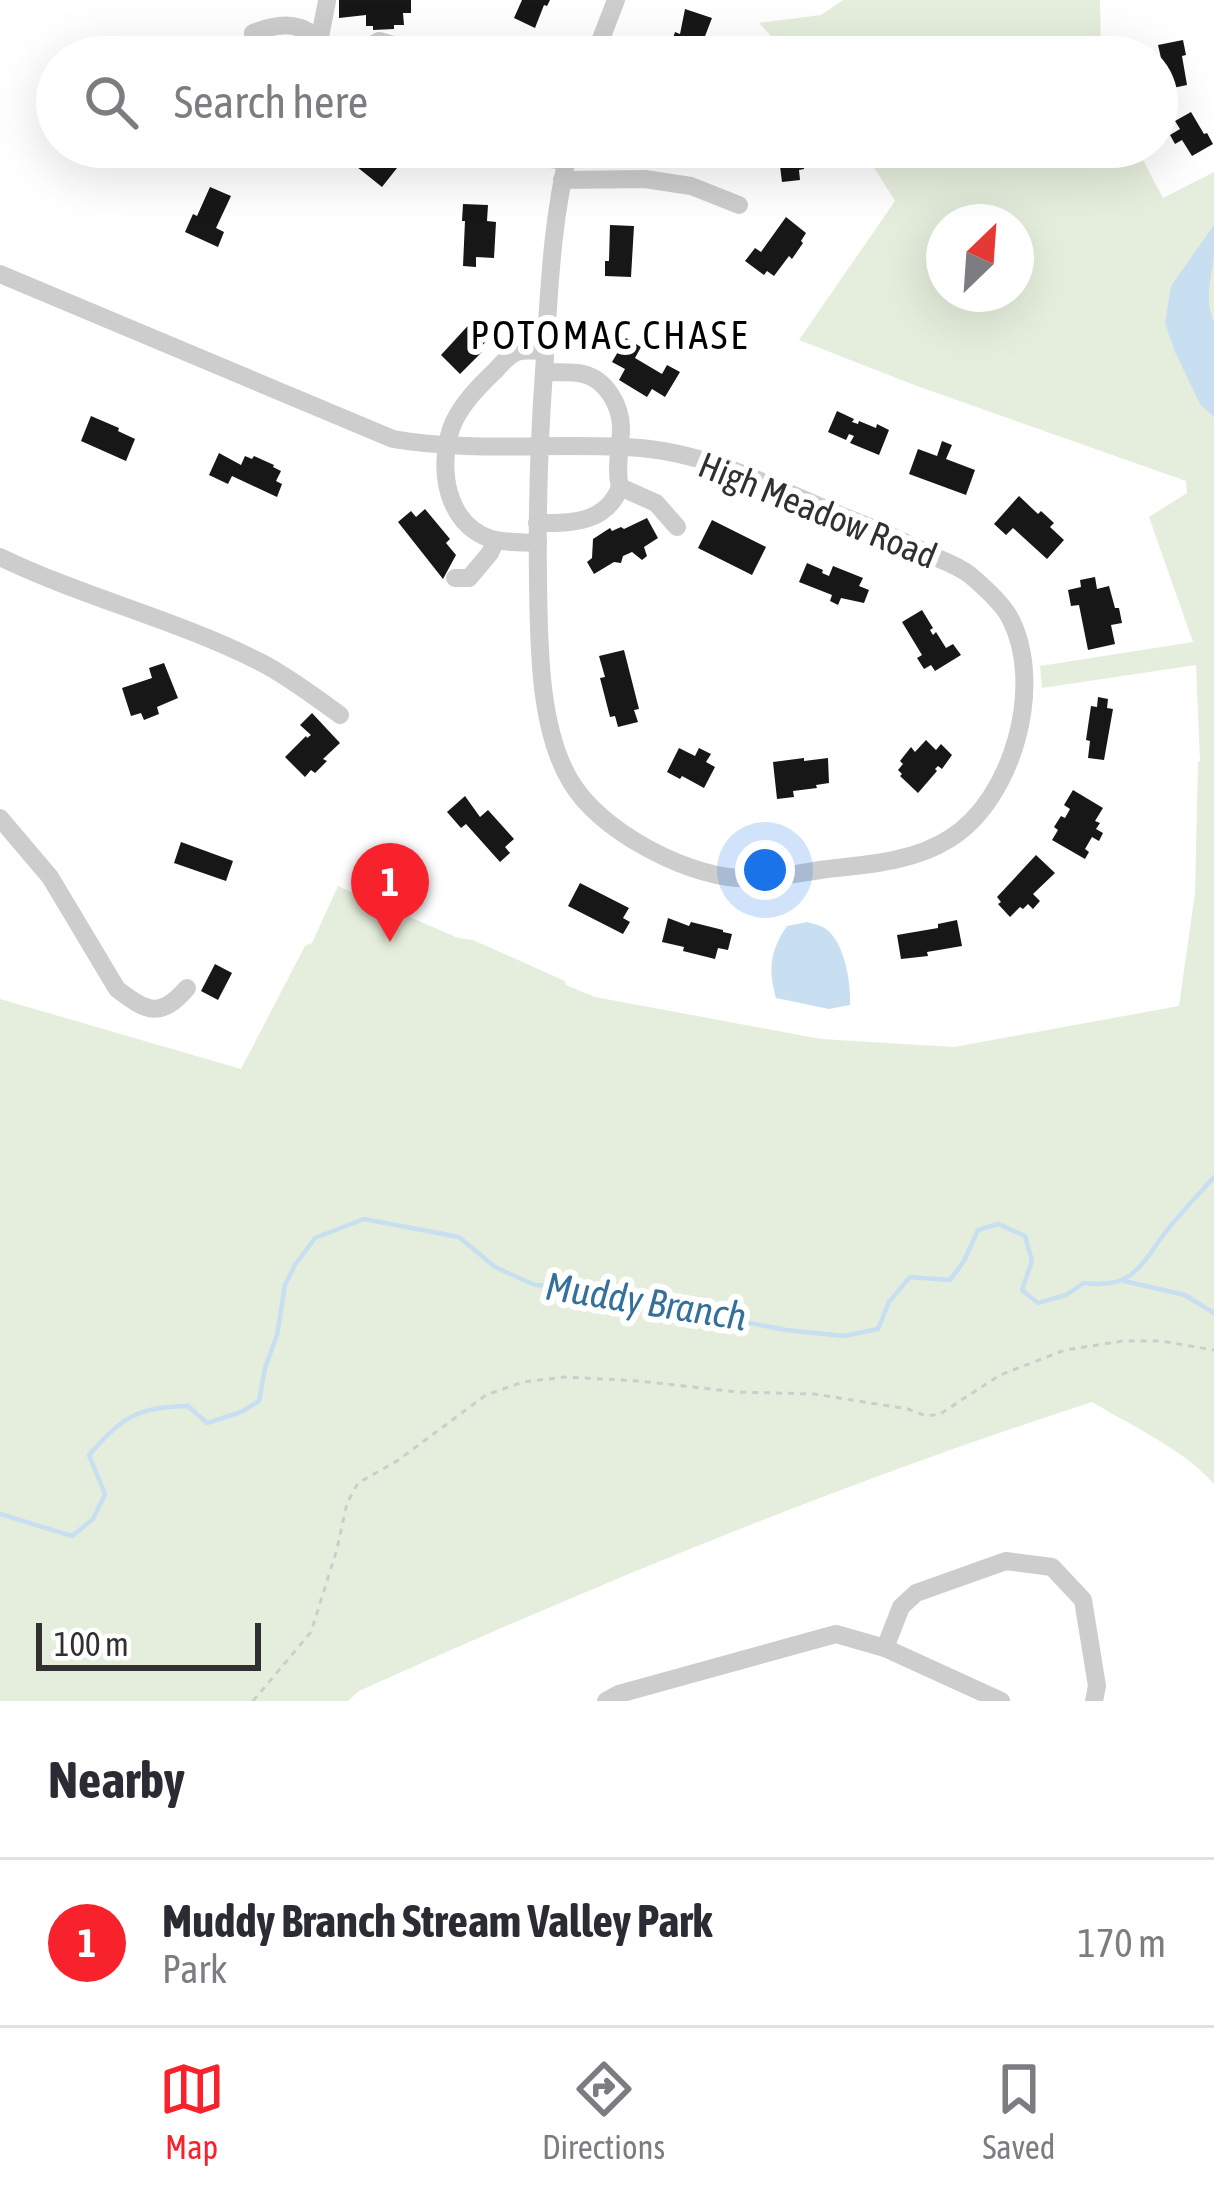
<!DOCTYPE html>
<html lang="en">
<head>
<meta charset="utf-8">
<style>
	:root { --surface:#fff; --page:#f2f2f3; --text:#2b2b33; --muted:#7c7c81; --line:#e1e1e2; --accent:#f7222c }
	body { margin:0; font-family:"Asap Condensed",sans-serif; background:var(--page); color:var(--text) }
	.compass { position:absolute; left:926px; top:204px; width:108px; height:108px; border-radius:50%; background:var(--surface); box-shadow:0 12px 48px #0002; rotate:25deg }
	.scale { position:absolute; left:36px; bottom:30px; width:225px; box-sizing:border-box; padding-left:12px; border:6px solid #303030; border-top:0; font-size:33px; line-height:42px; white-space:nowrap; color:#303030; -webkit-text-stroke:9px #fff; paint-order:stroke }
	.you { position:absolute; left:765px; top:870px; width:42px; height:42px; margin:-30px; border:9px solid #fff; border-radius:50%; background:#1a73e8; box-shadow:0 0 0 18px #1a73e833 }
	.badge { display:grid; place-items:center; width:78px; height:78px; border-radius:50%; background:var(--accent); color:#fff; font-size:39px; font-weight:700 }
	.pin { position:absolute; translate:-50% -99px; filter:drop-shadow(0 3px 6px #0008) }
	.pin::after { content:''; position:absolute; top:63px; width:42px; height:36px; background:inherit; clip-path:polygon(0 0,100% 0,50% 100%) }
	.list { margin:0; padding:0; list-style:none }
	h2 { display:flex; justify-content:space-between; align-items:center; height:156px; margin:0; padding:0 48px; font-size:51px }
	h2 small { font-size:39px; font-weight:400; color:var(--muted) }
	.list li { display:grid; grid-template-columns:78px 1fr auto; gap:36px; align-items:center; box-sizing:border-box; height:168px; padding:0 48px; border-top:3px solid var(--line) }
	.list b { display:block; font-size:45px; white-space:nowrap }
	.list p { margin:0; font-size:39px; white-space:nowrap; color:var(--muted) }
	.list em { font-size:39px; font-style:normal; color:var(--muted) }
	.icon { flex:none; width:66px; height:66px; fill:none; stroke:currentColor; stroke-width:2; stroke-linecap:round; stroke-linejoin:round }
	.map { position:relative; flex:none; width:1214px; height:1701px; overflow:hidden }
	.search { position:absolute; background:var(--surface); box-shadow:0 12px 48px #0002; left:36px; right:36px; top:36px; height:132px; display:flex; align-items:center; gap:30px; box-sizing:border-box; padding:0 42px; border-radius:66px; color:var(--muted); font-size:45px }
	.sheet { height:324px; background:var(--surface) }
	nav { display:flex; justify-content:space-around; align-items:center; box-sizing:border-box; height:168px; border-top:3px solid var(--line); background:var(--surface); font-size:33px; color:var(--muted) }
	nav a { display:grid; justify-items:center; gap:6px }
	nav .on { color:var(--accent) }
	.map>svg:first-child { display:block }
	.green { fill:#e5eedc; fill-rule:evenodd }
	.water { fill:#c7dff0 }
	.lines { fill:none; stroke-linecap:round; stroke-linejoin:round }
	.stream { stroke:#c7dff0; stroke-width:4.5 }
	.building { fill:#171717 }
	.path { stroke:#cdcdcd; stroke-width:3; stroke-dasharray:6 6; stroke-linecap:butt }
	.minor { stroke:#cdcdcd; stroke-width:18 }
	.labels { text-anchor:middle; stroke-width:12; stroke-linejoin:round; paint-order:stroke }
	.street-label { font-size:36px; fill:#303030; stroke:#fff }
	.neighbourhood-label { font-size:39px; letter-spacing:3px; fill:#000; stroke:#fff }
	.water-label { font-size:39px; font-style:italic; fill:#35709b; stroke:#fff }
</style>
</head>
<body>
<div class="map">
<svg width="1214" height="1701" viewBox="0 0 1214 1701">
	<rect width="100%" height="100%" fill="#fff"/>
	<g class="green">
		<polygon points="843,0 1100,0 1101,57 791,57 759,23 821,15"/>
		<path d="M861,147H1136L1163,198L1214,172V1484C1185,1450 1130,1425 1092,1402C841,1483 599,1583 359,1691L348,1701H0V999L241,1069L305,946L312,943L338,886L458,938L473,940L565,981L566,985L595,997L821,1039L954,1047L1179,1006L1195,893L1198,762L1200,761L1196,665L1042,688L1040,666L1193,642L1149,517L1187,493L1186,481L917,386L799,340L895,201ZM944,222H1016V294H944Z"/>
	</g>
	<g class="water">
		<path d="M1214,225C1214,235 1214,247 1214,257C1211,280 1204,300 1214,322V417L1200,404L1175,352L1165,323L1171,286Z"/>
		<path d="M807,922C814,924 820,925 826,929C845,943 851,983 850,1005L829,1009L776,998C768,969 770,951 787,926Z"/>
	</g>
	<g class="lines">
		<g class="stream">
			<polyline points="1124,1281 1185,1295 1214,1313"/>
			<path d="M0,1514L72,1536L93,1519L105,1494L89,1455C123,1417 136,1407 188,1406L207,1423L241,1412L259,1401L265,1368L277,1335L285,1285L295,1265L315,1238L364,1219L459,1237L495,1267L535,1285L589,1288L640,1297L693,1312L786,1330L844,1336L878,1329L889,1302L910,1277L950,1280L964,1261L978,1230L998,1224L1025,1236L1032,1261L1022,1290L1038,1303L1066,1295L1084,1283C1134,1290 1141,1264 1168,1229C1183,1211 1199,1194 1214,1177"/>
		</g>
	</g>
	<g class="building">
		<polygon points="339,0 411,0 411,13 403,13 404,25 394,25 394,29 373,30 373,26 366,26 366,15 339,18"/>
		<polygon points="522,0 550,0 547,6 544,5 535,28 514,18"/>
		<polygon points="685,9 712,18 697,57 667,57 675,32 680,34"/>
		<polygon points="278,36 287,54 285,57 261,57 256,46"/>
		<polygon points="1183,40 1186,55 1182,56 1187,85 1168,89 1158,45"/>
		<polygon points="1191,112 1204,134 1207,133 1213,144 1192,156 1182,140 1175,144 1170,135 1180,129 1175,121"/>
		<polygon points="341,147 372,147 397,168 382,187 337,151"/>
		<polygon points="772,147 795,147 796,160 803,159 804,169 799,170 800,180 782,182 780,166 777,166"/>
		<polygon points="210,187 231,196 216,228 224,232 218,247 185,232 193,214 197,216"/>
		<polygon points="463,204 488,205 487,221 496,222 494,258 476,257 476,267 463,266 465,221 462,221"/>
		<polygon points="786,217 806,233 801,241 803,243 792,259 789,256 774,276 767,271 764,275 745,261 755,248 761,252"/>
		<polygon points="610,225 634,226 631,277 605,276 605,261 609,261"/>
		<polygon points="475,318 492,335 479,349 482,352 460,374 441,355"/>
		<polygon points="626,338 641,347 635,358 662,374 667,365 680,372 665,397 652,389 647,397 619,380 625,369 612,362"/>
		<polygon points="837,411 854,419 852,422 858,424 859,421 876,428 877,424 889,430 879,455 850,443 854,436 849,434 846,440 828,432"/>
		<polygon points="91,416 119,428 118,431 135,439 126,461 81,441"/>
		<polygon points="942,441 952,445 946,459 975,470 966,495 909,474 918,449 937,456"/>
		<polygon points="219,453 241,465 245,456 252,459 254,456 274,465 273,467 281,471 276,481 282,484 277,497 232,476 228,484 209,475"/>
		<polygon points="1019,496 1038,514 1041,511 1054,523 1050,527 1064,540 1047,559 1013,528 1006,535 994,524"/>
		<polygon points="425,509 450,539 446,543 456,555 443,579 398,522 411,511 416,517"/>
		<polygon points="647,518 658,538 644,547 647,556 642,560 632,552 623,556 621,563 614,562 594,574 587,562 592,558 593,539 610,528 612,531 621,527 624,529"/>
		<polygon points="712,520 766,547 752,575 698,548"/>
		<polygon points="807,563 823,570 822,573 829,576 833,566 863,578 859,586 869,590 864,603 841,598 838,605 830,601 832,595 799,582"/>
		<polygon points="1095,577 1097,589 1109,586 1115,608 1119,608 1122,623 1111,625 1115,644 1088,650 1079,605 1071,606 1068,590 1081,587 1080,580"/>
		<polygon points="922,610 933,628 930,630 933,635 936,632 946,648 953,644 961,655 935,671 931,665 924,669 917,658 922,655 902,622"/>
		<polygon points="624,650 639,709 634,710 638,722 618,727 615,716 610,717 600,678 605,677 599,656"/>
		<polygon points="164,663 178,698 157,707 159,714 144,720 141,713 131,716 122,688 152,678 149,668"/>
		<polygon points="1098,697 1108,699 1107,708 1113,709 1104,760 1088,758 1090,741 1086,740 1091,706 1097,707"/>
		<polygon points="312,713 340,743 323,759 327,761 315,773 311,770 305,777 285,757 306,736 307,738 311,735 300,725"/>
		<polygon points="926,740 936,750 941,744 952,755 942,769 938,766 935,769 937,771 918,793 900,776 902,774 898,770 903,764 900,761 911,747 915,752"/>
		<polygon points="679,748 695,756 699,748 711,754 706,762 715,767 704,788 682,776 680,779 667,772"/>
		<polygon points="804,758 804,761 828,758 829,783 816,785 817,788 793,791 794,797 777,799 773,762"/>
		<polygon points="1073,790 1103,808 1095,821 1100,823 1096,829 1103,833 1099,841 1092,837 1085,849 1089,852 1085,859 1052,840 1058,830 1054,827 1061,816 1065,818 1070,809 1064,805"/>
		<polygon points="465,796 480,817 488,810 514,839 505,847 510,853 500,862 466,824 461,828 447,812"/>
		<polygon points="181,842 233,861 226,881 174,863"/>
		<polygon points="1036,855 1055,873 1033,894 1040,901 1033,909 1028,904 1023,909 1020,907 1010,917 998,904 1001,902 997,897"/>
		<polygon points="580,883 629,908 623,918 630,922 623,934 568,906"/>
		<polygon points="668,918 689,926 691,922 723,930 723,932 732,934 728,950 718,948 715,959 683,951 684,947 662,942"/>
		<polygon points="957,920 962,946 927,952 928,956 901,959 897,935 938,928 938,924"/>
		<polygon points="215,964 232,973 218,1000 201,991"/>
	</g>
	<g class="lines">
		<polyline class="path" points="253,1701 311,1632 337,1549 347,1503 358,1483 397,1461 486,1395 523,1382 565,1377 639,1381 737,1392 814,1394 908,1409 926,1416 940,1414 1000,1375 1065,1350 1123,1341 1161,1341 1214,1350"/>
		<g class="minor">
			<path d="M253,33C294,16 309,28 338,57"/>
			<polyline points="316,57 327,1"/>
			<polyline points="362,57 366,49 379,41 393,45 399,57"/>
			<polyline points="594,57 616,0"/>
			<polyline points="455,147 567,161"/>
			<polyline points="562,180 645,179 691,186 739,205"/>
			<path d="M0,274L393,439C474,453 558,442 640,448C712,454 779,490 845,517C876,529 906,542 935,557C947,562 960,567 970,575C983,586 1002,603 1010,618C1045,685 1013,800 949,839C916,860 874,864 836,868C807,871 765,881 737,878C682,874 600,830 571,782C538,728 539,641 538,579C537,510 539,441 544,372C549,296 551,221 570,147"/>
			<polyline points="620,487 656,503 677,527"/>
			<path d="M537,523C571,523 606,524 620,487C615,468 621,447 621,428C621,406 606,379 583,374C571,371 556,373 544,372"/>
			<path d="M538,543C523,542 505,543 491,539C446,524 438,469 451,429C459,406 479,386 496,370C501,364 510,355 517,352C525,349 537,351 545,351"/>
			<path d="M0,557C85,598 178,620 262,663C289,677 315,697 340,715"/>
			<polyline points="455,578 469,578 490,553 496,540"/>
			<path d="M0,818L50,877L117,989C148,1013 161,1018 187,988"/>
			<polyline points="885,1648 901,1607 916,1593 1006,1561 1052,1567 1083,1600 1097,1686 1094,1701"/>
			<polyline points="606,1701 619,1694 836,1634 885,1648 1001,1701"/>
		</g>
	</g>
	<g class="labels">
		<g class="street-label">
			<text transform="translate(818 510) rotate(22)" y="13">High Meadow Road</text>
		</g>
		<g class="neighbourhood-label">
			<text x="610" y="349">POTOMAC CHASE</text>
		</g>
		<g class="water-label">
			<text transform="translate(646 1301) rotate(9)" y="14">Muddy Branch</text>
		</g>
	</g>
</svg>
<svg class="compass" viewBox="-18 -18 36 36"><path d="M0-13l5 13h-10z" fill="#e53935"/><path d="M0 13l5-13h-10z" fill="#7c7c81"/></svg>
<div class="scale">100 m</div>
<div class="you"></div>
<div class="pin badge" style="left:390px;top:942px">1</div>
<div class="search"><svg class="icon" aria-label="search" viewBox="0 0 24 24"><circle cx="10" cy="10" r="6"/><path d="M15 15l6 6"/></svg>Search here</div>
</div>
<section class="sheet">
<h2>Nearby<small></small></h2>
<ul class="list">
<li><span class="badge">1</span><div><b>Muddy Branch Stream Valley Park</b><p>Park</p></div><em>170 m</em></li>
</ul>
</section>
<nav>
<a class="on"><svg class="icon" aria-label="map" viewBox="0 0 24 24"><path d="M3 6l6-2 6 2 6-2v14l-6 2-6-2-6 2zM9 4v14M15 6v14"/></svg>Map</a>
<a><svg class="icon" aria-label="directions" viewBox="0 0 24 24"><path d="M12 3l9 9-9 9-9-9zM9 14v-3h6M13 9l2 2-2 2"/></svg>Directions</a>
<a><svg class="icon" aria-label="saved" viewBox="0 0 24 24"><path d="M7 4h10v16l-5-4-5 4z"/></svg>Saved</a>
</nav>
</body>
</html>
